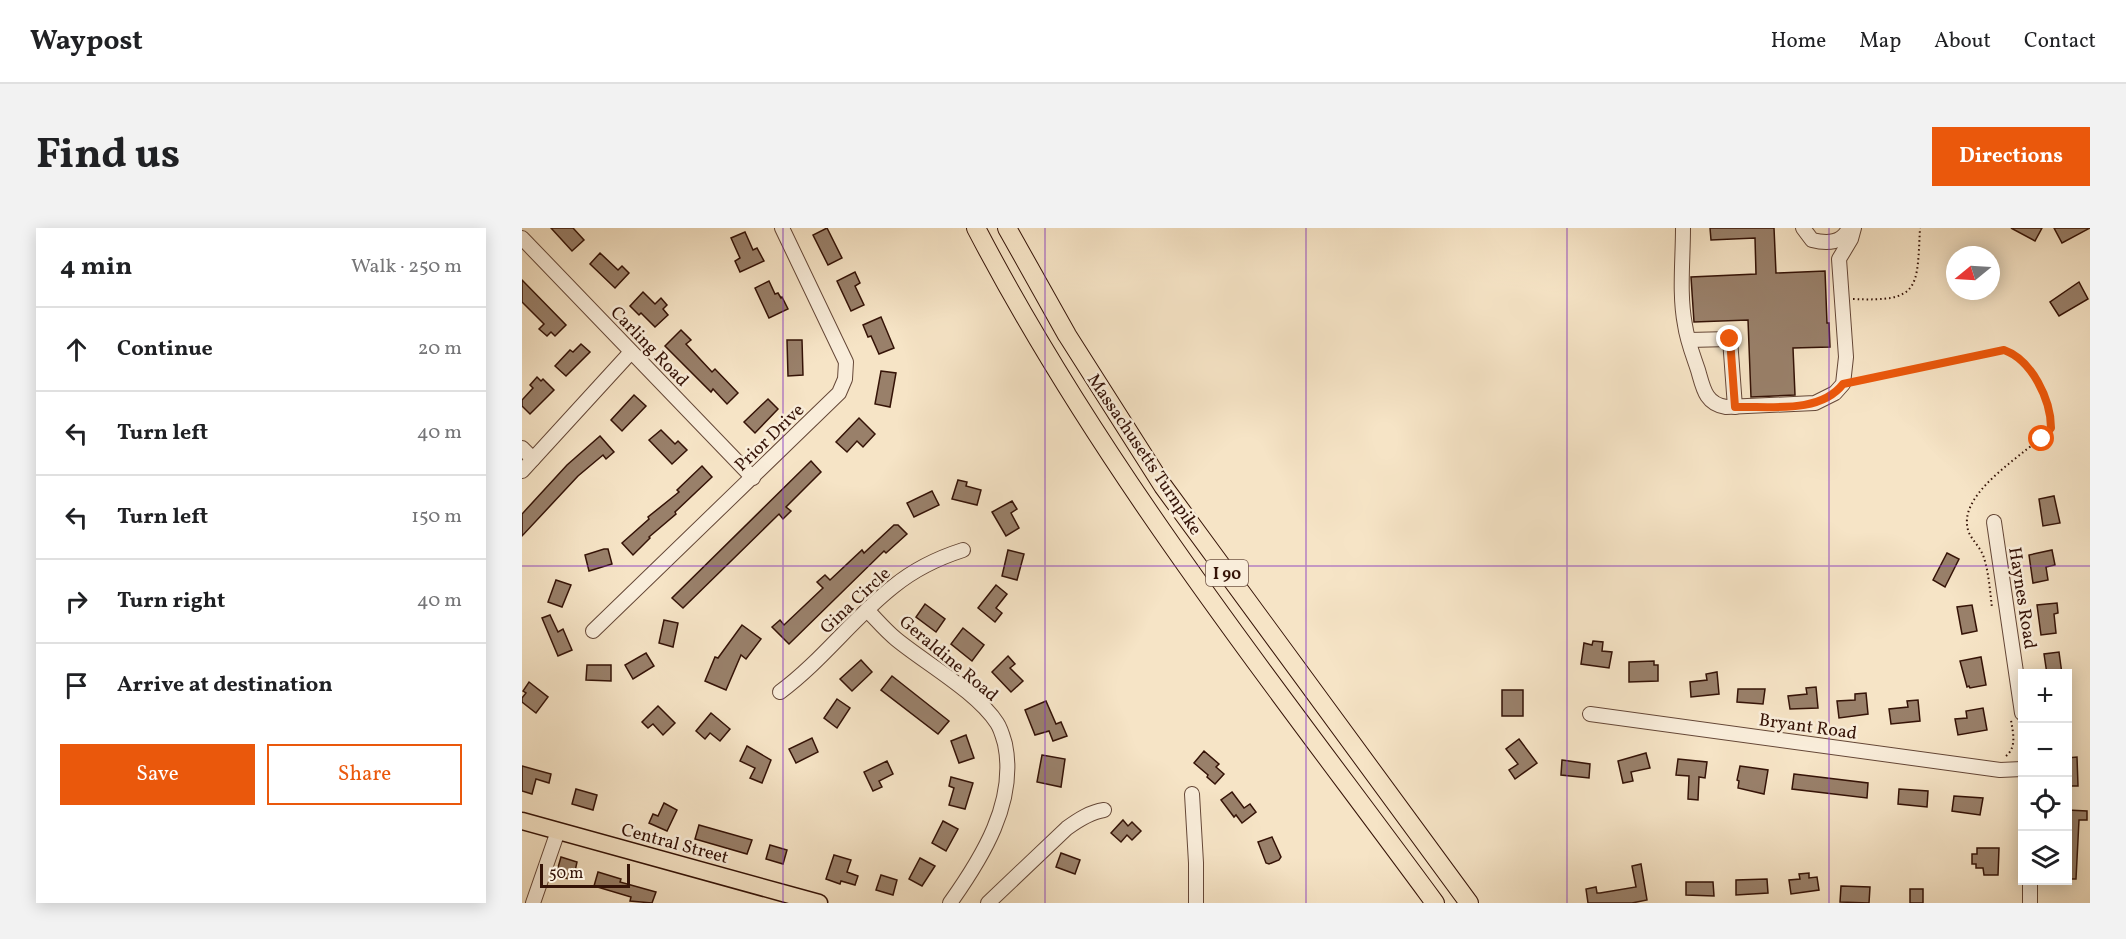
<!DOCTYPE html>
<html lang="en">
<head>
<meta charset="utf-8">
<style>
	:root { --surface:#fff; --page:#f2f2f2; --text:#202124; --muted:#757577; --line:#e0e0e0; --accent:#ea580c }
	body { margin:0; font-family:Vollkorn,serif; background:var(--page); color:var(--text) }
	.controls { position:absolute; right:18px; bottom:18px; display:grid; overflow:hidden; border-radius:0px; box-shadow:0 3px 15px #0003 }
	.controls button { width:54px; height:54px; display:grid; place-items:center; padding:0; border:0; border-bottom:2px solid var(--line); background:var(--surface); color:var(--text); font:30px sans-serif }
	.compass { position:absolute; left:1424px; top:18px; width:54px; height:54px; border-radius:50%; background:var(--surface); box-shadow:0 3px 15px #0003; rotate:252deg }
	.scale { position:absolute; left:18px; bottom:15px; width:90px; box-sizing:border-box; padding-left:6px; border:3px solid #351307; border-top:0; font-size:16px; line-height:21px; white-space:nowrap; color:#351307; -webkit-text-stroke:4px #f9edda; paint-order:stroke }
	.stop { position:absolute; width:18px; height:18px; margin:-14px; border:4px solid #ea580c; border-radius:50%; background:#fff }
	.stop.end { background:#ea580c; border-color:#fff; box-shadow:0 2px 6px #0008 }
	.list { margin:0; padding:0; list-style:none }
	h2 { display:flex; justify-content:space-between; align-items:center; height:78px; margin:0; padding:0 24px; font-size:26px }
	h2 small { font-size:20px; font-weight:400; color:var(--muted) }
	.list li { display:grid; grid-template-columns:39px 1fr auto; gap:18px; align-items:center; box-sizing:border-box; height:84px; padding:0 24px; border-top:2px solid var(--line) }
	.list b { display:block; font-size:22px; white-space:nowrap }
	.list em { font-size:20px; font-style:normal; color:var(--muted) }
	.actions { display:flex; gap:12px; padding:18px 24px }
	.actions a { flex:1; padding:14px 0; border:2px solid var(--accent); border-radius:0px; text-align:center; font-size:21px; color:var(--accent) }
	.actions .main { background:var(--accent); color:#fff }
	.icon { flex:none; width:33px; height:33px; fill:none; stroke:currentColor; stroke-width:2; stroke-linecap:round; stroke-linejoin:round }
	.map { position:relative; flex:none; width:1568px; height:675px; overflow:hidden; border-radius:0px }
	header { display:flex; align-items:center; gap:36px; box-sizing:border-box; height:84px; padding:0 30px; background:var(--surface); border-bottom:2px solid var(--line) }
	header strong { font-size:28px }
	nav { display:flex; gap:33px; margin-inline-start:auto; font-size:21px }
	.intro { display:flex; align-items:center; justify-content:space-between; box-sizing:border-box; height:144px; padding:0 36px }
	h1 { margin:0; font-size:42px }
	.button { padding:15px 27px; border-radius:0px; background:var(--accent); color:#fff; font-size:21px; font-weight:700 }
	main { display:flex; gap:36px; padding:0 36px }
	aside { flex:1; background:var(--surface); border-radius:0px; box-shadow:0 3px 15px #0003 }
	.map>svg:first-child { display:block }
	.building { fill:#99806a; stroke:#351307; stroke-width:1.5 }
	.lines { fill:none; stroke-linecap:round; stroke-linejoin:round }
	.minor-casing { stroke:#654737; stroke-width:16 }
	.major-casing { stroke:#351307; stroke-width:19 }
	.highway-casing { stroke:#351307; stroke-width:20 }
	.path { stroke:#351307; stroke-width:2; stroke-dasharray:1.5 3; stroke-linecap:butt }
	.minor { stroke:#f9edda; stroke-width:14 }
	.major { stroke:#f6e4c6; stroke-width:16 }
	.highway { stroke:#f6e4c6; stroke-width:18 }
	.route { stroke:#ea580c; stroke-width:8 }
	.grid { fill:none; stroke:#7b2cbf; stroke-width:1.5; stroke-opacity:0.55 }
	.labels { text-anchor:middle; stroke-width:5; stroke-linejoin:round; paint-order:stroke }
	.shield { fill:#f9edda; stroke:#705446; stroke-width:1.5 }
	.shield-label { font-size:16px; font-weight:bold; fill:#351307 }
	.street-label { font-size:18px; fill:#351307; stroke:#f9edda }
</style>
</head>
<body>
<header>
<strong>Waypost</strong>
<nav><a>Home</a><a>Map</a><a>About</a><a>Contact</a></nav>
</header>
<div class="intro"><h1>Find us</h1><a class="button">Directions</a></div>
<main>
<aside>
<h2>4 min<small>Walk · 250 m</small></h2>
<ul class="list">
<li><svg class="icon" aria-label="ahead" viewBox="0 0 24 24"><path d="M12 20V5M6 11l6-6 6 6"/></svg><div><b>Continue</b></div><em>20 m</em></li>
<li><svg class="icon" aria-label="left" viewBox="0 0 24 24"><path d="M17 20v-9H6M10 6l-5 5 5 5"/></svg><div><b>Turn left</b></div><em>40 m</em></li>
<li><svg class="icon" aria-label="left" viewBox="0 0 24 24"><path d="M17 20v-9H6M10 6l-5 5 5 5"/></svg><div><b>Turn left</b></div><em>150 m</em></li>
<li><svg class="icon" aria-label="right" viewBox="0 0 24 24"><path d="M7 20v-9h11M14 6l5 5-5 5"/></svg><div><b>Turn right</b></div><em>40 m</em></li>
<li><svg class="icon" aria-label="arrive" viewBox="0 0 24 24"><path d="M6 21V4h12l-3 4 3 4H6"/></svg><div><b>Arrive at destination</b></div></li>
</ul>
<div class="actions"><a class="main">Save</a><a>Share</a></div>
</aside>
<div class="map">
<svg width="1568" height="675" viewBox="0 0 1568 675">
	<rect width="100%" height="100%" fill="#f6e4c6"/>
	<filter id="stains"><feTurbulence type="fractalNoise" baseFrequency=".00333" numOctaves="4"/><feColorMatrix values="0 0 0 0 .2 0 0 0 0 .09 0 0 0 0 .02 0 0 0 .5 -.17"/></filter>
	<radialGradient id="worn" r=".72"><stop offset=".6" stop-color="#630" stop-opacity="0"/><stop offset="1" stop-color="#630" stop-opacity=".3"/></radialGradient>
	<g class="building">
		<polygon points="29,0 51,0 62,12 50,23"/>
		<polygon points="305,0 320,30 306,37 291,7"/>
		<polygon points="1188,0 1252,0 1254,45 1303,43 1305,95 1307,95 1308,119 1271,120 1273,167 1229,169 1226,92 1172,94 1169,49 1234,46 1233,10 1189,12"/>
		<polygon points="1489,0 1520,0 1513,13"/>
		<polygon points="1532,0 1568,0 1540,15"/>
		<polygon points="223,4 231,22 235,20 242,33 218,44 213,33 218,30 209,10"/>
		<polygon points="78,25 96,42 100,38 107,45 93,60 68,36"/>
		<polygon points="333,44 338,55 333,58 342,77 329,83 315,53"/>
		<polygon points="0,52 44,97 33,108 29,104 25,108 17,101 22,96 0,74"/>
		<polygon points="247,53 253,66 256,65 259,70 260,69 266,81 247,90 233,60"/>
		<polygon points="1557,54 1566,71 1537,88 1528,74"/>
		<polygon points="121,64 133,76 139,70 145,77 141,81 146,87 133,99 119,85 117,87 108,78"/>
		<polygon points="359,89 372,120 357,126 349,108 346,109 341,97"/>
		<polygon points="159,102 169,112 164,116 190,144 193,141 216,165 205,176 191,161 189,164 143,118"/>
		<polygon points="265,112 280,112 281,147 266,148"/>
		<polygon points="59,116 68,124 44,148 33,138 48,122 51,124"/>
		<polygon points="359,143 374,145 368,179 353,176"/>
		<polygon points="15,149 19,153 21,151 32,162 8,186 0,178 0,172 11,160 8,157"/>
		<polygon points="112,167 124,178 100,203 89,192"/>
		<polygon points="246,171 256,181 233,205 222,194"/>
		<polygon points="337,190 353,206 341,219 335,213 325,224 314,214"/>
		<polygon points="139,202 153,216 156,213 165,222 150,236 127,212"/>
		<polygon points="78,208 92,224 84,231 81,227 56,248 0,308 0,286 45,237"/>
		<polygon points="289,233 299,244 264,279 269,283 261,291 257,286 161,380 150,370"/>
		<polygon points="180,238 190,249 153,284 154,286 127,309 128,310 111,327 100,315 127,291 126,289 157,264 155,262"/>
		<polygon points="436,252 445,254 444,258 459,262 455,277 430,271"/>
		<polygon points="410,263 417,277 392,289 385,275"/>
		<polygon points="1532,268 1538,295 1521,298 1517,271"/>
		<polygon points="490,273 495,281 489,285 497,300 484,308 470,284"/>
		<polygon points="372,297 376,297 385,306 364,325 362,323 267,416 250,399 258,392 262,397 301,360 295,354 303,347 308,352 340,322 342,325"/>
		<polygon points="82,321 86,321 90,336 67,343 63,327"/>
		<polygon points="486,322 502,326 495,352 480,348"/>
		<polygon points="1530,322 1533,337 1524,339 1526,352 1511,355 1507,327"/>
		<polygon points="1425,325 1437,331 1423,359 1411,352"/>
		<polygon points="34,352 49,357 40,379 26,374"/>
		<polygon points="474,357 485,366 474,380 480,385 473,394 456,380"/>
		<polygon points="1535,375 1536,385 1532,386 1534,405 1519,407 1515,377"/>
		<polygon points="403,376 423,391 414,404 394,389"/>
		<polygon points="1450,377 1455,403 1440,406 1435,379"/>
		<polygon points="28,387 36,404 41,401 50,422 36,428 20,390"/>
		<polygon points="142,392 156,395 151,419 137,415"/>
		<polygon points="220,397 239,411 224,431 219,427 204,462 183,453 193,429 196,430"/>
		<polygon points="441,400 462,417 450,433 429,416"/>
		<polygon points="1071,413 1081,414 1080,423 1090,424 1087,440 1059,436 1062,415 1070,417"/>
		<polygon points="1537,424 1540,446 1525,446 1522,426"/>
		<polygon points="124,425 132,438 111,451 103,437"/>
		<polygon points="486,428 493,436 488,440 501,453 489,464 470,444"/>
		<polygon points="1459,429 1464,457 1448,460 1447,458 1445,459 1438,433"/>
		<polygon points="339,432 350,444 330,463 318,451"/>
		<polygon points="1132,433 1132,437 1136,437 1136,453 1107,454 1107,434"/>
		<polygon points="65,437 89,437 89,453 64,452"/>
		<polygon points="1195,444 1197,466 1169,469 1168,454 1185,452 1184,446"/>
		<polygon points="370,448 427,493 416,506 359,462"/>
		<polygon points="7,454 26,469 14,485 0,474 0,470 4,465 1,463"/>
		<polygon points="1294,459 1296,480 1268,481 1266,468 1285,466 1284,460"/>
		<polygon points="1216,461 1243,461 1241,476 1215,474"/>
		<rect x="980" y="462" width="21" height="26"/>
		<polygon points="1344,465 1346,486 1317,490 1315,473 1333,472 1333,466"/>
		<polygon points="315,471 328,480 315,500 302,490"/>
		<polygon points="1396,472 1398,493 1369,496 1367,481 1386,479 1385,473"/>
		<polygon points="524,473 534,496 539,494 545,508 531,513 527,503 513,507 503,482"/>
		<polygon points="136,478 153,495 141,507 131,496 126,500 120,494"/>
		<polygon points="1461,480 1465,502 1436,507 1433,491 1445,490 1444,483"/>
		<polygon points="189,485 208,501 198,513 188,505 183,511 174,503"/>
		<polygon points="444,507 452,530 437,535 429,513"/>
		<polygon points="290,510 296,524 274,535 267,521"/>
		<polygon points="997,511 1015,535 993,551 987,542 996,536 984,521"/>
		<polygon points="225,518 249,532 240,555 228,550 233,540 218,533"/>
		<polygon points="682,523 697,536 694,539 702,546 693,556 685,549 686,547 672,535"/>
		<polygon points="1124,525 1128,540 1109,544 1111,553 1101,555 1096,533"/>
		<polygon points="520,527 543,531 539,559 515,554"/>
		<polygon points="1555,529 1556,558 1545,558 1545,530"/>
		<polygon points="1156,531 1185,534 1183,550 1177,549 1176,572 1166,571 1167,548 1154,547"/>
		<polygon points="1040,532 1068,536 1067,550 1039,547"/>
		<polygon points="365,533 371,546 357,553 360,559 351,563 342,544"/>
		<polygon points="0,538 29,546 27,555 14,551 10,566 0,563"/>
		<polygon points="1218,538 1246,542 1242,566 1216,560 1217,553 1215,552"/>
		<polygon points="1272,546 1346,555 1345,570 1270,561"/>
		<polygon points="429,549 451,555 443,581 427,577 432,560 427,558"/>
		<polygon points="54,561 75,567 71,582 50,576"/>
		<polygon points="1377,561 1406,563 1405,579 1376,576"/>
		<polygon points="710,564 722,580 728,576 734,584 720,595 714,587 712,589 699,572"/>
		<polygon points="1432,568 1461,570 1458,587 1430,583"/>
		<polygon points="142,575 155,582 145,603 127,595 131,586 136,588"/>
		<polygon points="1545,582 1565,583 1565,592 1557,592 1554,651 1545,651"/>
		<polygon points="601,592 606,598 610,594 619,603 610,612 605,607 599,614 589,605"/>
		<polygon points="421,593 436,601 424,623 410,615"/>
		<polygon points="177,597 230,612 225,626 173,611"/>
		<polygon points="750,609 759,629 757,632 747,636 744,635 736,614"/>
		<polygon points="248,617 265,622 261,636 244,631"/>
		<polygon points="1455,620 1477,620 1476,647 1462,647 1461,640 1454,640 1454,636 1450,636 1450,626 1455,626"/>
		<polygon points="539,625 558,632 553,646 534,639"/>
		<polygon points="312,627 329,632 325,644 336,648 333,657 319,653 318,656 304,651"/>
		<polygon points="39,629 55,634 52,648 48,646 47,651 37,648 38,644 35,643"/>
		<polygon points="398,630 413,638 400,658 387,651"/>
		<polygon points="1119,636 1125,672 1110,675 1066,675 1064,661 1074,659 1075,665 1078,665 1114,659 1110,638"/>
		<polygon points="76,644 99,651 98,654 134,664 130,675 108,673 109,669 72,658"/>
		<polygon points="1287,645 1287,650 1295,649 1297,662 1269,666 1267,652 1278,651 1277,646"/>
		<polygon points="359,647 375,652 371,667 354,662"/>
		<polygon points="1245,651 1246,665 1214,667 1214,652"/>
		<polygon points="1164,654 1191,654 1192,668 1164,667"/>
		<polygon points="1319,658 1348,659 1347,675 1318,674"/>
		<rect x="1388" y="661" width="13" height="14"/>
	</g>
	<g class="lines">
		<g class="minor-casing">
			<g id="minor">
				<path d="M1161,0C1161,32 1157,66 1163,97C1165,112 1171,127 1176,142C1181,159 1183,176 1204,179L1293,175L1313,165L1321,156L1324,129L1317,31L1329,11L1332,0"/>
				<path d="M1281,0L1290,12C1306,16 1320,15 1327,0"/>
				<polyline points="0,10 231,250"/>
				<polyline points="1167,112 1208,111 1213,179"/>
				<polyline points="0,220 11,231"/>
				<polyline points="0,243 109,124"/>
				<polyline points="1472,294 1500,485"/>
				<path d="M345,382C354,391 363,402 374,411C403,435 455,464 475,495C479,501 481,509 483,516C495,574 460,630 428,675"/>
				<polyline points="71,403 317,165 323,151 324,134 260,0"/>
				<path d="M258,464C300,433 331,390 372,358C393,341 416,330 441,322"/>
				<polyline points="1068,486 1478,542 1500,541"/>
				<polyline points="670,566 674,635 674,675"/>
				<polyline points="11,675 36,603"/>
				<path d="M466,675L545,600C556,592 568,584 582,582"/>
				<polyline points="1508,675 1508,652"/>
			</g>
		</g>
		<g class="major-casing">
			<polyline id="major" points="0,593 297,675"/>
		</g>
		<g class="highway-casing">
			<g id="highway">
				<path d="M454,0C580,242 752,456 913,675"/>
				<polyline points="485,0 545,107 641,258 947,675"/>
			</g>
		</g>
		<g class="path">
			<path d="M1331,71C1398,74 1395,61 1398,0"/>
			<path d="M1335,153C1366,146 1397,142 1427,135C1443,131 1469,118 1485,123C1510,130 1529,177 1529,200C1507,225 1435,263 1446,302C1449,312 1459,319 1462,330C1467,346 1468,363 1470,380"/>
			<path d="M1484,528C1495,519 1491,505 1489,492"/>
		</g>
		<use href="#minor" class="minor"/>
		<use href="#major" class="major"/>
		<use href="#highway" class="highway"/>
	</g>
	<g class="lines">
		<path class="route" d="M1208,111L1213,179C1248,178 1298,186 1321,156L1482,122C1510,132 1529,172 1529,200L1520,211"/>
	</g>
	<path class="grid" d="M261,0V675M523,0V675M784,0V675M1045,0V675M1307,0V675M0,338H1568"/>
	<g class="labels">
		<rect class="shield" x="684" y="332" width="42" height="26" rx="4.5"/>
		<g class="shield-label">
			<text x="705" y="351">I 90</text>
		</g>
		<g class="street-label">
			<text transform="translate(128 118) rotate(46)" y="6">Carling Road</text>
			<text transform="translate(247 209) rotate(-44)" y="6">Prior Drive</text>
			<text transform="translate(623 226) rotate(56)" y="6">Massachusetts Turnpike</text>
			<text transform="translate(1501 370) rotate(81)" y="6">Haynes Road</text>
			<text transform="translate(333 372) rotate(-43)" y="6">Gina Circle</text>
			<text transform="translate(427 430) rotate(40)" y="6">Geraldine Road</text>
			<text transform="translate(1286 498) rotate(8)" y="6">Bryant Road</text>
			<text transform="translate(153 615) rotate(15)" y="6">Central Street</text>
		</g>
	</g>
	<rect width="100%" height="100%" filter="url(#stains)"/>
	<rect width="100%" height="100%" fill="url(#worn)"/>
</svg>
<div class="controls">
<button>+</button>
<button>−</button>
<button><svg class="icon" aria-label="locate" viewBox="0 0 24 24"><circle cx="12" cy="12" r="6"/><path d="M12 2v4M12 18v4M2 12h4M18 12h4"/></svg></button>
<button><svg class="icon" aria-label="layers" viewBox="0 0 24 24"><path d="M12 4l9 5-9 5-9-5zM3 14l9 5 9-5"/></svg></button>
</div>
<svg class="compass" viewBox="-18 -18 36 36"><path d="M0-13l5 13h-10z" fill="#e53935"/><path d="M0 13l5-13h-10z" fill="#757577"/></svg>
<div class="scale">50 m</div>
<div class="stop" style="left:1520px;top:211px"></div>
<div class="stop end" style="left:1208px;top:111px"></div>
</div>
</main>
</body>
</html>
